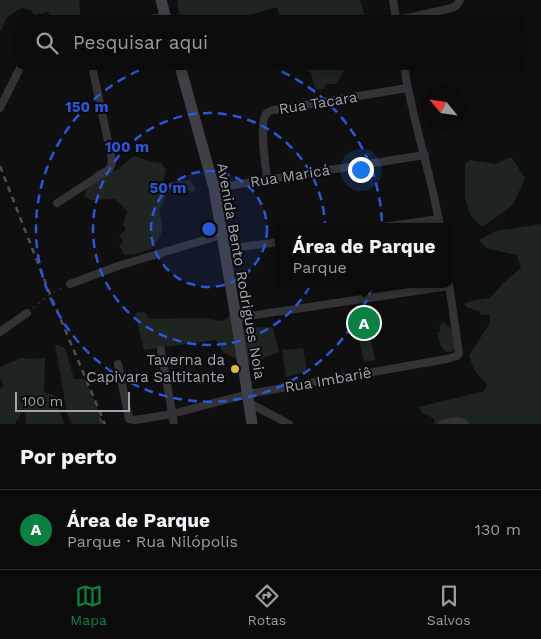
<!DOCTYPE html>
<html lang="pt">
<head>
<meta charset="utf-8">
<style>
	:root { --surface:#0c0b0c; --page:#1a191a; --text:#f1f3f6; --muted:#9a9b9d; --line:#2c2b2d; --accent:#0b8043 }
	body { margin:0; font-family:"Work Sans",sans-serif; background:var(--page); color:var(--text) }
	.compass { position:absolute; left:421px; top:85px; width:45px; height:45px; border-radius:50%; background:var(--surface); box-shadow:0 2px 8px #0003; rotate:299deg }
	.scale { position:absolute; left:15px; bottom:12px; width:115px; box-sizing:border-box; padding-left:5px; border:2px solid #a2a4af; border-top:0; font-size:14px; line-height:18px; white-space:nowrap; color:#a2a4af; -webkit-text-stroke:4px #0b0a0b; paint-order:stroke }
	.you { position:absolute; left:360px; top:169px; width:18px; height:18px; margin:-12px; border:4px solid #fff; border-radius:50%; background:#1a73e8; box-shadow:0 0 0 8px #1a73e833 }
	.badge { display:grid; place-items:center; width:32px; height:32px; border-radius:50%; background:var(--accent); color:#fff; font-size:16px; font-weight:700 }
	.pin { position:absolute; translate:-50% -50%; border:2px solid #fff; box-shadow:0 1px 5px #0006 }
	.popup { position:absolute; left:275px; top:223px; width:178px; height:65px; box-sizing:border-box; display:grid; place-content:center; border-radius:10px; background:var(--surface); filter:drop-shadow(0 1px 4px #0005); font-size:16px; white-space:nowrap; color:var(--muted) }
	.popup b { font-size:19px; color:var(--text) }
	.popup::after { content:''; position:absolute; left:50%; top:100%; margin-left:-10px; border:10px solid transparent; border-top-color:var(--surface) }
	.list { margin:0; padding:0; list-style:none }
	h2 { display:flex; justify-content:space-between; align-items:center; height:65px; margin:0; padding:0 20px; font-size:21px }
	h2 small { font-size:16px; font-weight:400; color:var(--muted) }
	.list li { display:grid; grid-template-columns:32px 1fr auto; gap:15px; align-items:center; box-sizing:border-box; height:80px; padding:0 20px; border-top:1px solid var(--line) }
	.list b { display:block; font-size:19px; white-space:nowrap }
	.list p { margin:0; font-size:16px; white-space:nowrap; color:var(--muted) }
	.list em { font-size:16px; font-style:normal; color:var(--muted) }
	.icon { flex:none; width:28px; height:28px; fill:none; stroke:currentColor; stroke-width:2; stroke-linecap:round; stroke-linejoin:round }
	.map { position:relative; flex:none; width:541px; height:424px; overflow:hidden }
	.search { position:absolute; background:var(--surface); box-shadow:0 2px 8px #0003; left:15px; right:15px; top:15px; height:55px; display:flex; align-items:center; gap:12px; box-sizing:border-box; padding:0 18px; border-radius:10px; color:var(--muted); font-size:19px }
	.sheet { height:145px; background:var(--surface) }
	nav { display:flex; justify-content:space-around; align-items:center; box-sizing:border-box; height:70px; border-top:1px solid var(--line); background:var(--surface); font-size:14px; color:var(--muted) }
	nav a { display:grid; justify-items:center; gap:2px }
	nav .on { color:var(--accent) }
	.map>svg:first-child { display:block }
	.green { fill:#1e2420 }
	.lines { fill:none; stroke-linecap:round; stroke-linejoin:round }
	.stream { stroke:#2f343b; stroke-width:2.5 }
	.path { stroke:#393a3e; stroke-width:1; stroke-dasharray:2.5 4; stroke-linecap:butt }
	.street { stroke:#333337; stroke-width:8 }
	.secondary { stroke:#3f4045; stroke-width:11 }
	.rail { stroke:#4c4d52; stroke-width:2.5; stroke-dasharray:6 5; stroke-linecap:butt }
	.ring { fill:none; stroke:#2a57d4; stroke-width:2.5; stroke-dasharray:9 6 }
	.poi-dot { fill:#d8bb3f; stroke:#0b0a0b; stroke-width:2 }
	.labels { text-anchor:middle; stroke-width:4; stroke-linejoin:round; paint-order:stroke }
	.street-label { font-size:15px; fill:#a2a4af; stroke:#0b0a0b }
	.poi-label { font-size:15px; fill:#a2a4af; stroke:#0b0a0b; text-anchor:end }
	.centre { fill:#2a57d4; stroke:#0b0a0b; stroke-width:2.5 }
	.ring-label { font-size:15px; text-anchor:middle; font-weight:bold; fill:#2a57d4; stroke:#0b0a0b; stroke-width:4; stroke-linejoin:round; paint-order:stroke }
</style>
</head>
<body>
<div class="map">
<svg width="541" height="424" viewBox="0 0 541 424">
	<rect width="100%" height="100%" fill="#100f10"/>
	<g class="green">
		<polygon points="0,0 87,0 79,0 81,19 52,19 48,12 34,15 31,10 22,8 6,18 2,29 0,31"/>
		<polygon points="177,0 360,0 366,19 281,19 277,7 236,19 180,19"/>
		<polygon points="301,66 344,66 343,72 336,84 326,84 323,89 319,90 315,88 311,73"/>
		<path d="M135,156C146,160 149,162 161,163L166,169L163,182L167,183L190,180L196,189L193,193L186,189L171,190L165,195L163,203L159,209C164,230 164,231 152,249L135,254L124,255L122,250L119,246L123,241L119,235L126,230L123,225L127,212L122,205L114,199L91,200L84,196C90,183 89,170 106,168L115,171C123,166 127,160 135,156Z"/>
		<polygon points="511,157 525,178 513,205 482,227 470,215 465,197 465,164 470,160 495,164"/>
		<polygon points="541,224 541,424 434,424 435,419 421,412 419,407 484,391 487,384 474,370 469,355 490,323 490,315 481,315 479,311 466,307 464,304 471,301 490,298 503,283 521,268 517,255 486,248 479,240 496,231"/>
		<polygon points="368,306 372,333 360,335 356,308"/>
		<path d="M144,312L150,319L201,318L223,321L230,315L236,333C248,329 260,325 273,328L279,352L249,364L224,353L216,340L144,350L135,313Z"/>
		<polygon points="443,322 452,329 457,347 451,352 446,352 441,346 437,333 441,332 439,327"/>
		<polygon points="370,336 375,360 364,362 359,339"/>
		<polygon points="55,344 65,348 74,379 85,379 104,424 72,424 67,413"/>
		<polygon points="303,348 307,372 286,377 282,350"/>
		<polygon points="23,357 27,359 45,358 44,392 55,396 64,424 26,424 24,409 15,424 0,424 0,389 4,386 0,378 0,367"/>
	</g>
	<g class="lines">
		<polyline class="stream" points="100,419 103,424"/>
		<polyline class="path" points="33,308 50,294 63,288"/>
		<g class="street">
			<polyline points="393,0 396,19"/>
			<polyline points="151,19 166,16"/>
			<polyline points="403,19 452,8 457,5 460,0"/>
			<path d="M404,66C412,120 431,172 440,227"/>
			<polyline points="0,108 21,66"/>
			<path d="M267,179C266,166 258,121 267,113C267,112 273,110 274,110L407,88"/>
			<polyline points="214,188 425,155"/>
			<polyline points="57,203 108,170 111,166 112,160 92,66"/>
			<polyline points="382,227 439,219"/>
			<polyline points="224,249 279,242"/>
			<polyline points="70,284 118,266 221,235"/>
			<polyline points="236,318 449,286"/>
			<polyline points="0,332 27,313"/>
			<polyline points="161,350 174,424"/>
			<polyline points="118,364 129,419 135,420 172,414 248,394 447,359 457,356 459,353 449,284"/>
			<polyline points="249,403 289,424"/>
			<polyline points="442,424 459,421 465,424"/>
		</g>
		<g class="secondary">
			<polyline points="161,0 166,19"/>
			<polyline points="180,66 214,188 236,318 252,424"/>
		</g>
		<polyline class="rail" points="0,166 50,294 105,424"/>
	</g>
	<circle cx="209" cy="229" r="58" fill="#2a57d4" fill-opacity=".12"/>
	<g class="ring">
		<circle cx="209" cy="229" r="58"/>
		<circle cx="209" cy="229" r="116"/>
		<path d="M268 66A173 173 0 1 1 150 66"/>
	</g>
	<circle class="poi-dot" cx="235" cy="369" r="5"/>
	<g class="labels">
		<g class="street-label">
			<text transform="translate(318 103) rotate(-9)" y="5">Rua Tacara</text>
			<text transform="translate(290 176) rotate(-9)" y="5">Rua Maricá</text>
			<text transform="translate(241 271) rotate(80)" y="5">Avenida Bento Rodrigues Noia</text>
			<text transform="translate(328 380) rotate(-10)" y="5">Rua Imbariê</text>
		</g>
		<g class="poi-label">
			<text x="225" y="365">Taverna da<tspan x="225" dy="17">Capivara Saltitante</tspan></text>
		</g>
	</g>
	<circle cx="209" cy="229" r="8" class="centre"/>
	<g class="ring-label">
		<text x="87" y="112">150 m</text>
		<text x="127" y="152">100 m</text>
		<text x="168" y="193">50 m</text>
	</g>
</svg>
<svg class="compass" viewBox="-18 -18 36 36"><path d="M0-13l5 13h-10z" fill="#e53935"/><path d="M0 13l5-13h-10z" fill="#9a9b9d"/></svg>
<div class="scale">100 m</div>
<div class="you"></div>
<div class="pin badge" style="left:364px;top:323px">A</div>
<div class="popup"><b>Área de Parque</b>Parque</div>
<div class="search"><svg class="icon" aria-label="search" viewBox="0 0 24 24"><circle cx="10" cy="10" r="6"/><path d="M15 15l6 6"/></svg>Pesquisar aqui</div>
</div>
<section class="sheet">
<h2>Por perto<small></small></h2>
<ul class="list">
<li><span class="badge">A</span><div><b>Área de Parque</b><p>Parque · Rua Nilópolis</p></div><em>130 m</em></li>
</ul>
</section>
<nav>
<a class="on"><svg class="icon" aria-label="map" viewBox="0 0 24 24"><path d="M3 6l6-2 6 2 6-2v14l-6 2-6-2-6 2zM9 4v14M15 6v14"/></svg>Mapa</a>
<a><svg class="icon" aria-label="directions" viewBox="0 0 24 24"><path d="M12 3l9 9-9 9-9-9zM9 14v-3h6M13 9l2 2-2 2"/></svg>Rotas</a>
<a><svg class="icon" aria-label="saved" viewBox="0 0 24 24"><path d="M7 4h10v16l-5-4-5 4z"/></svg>Salvos</a>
</nav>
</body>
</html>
